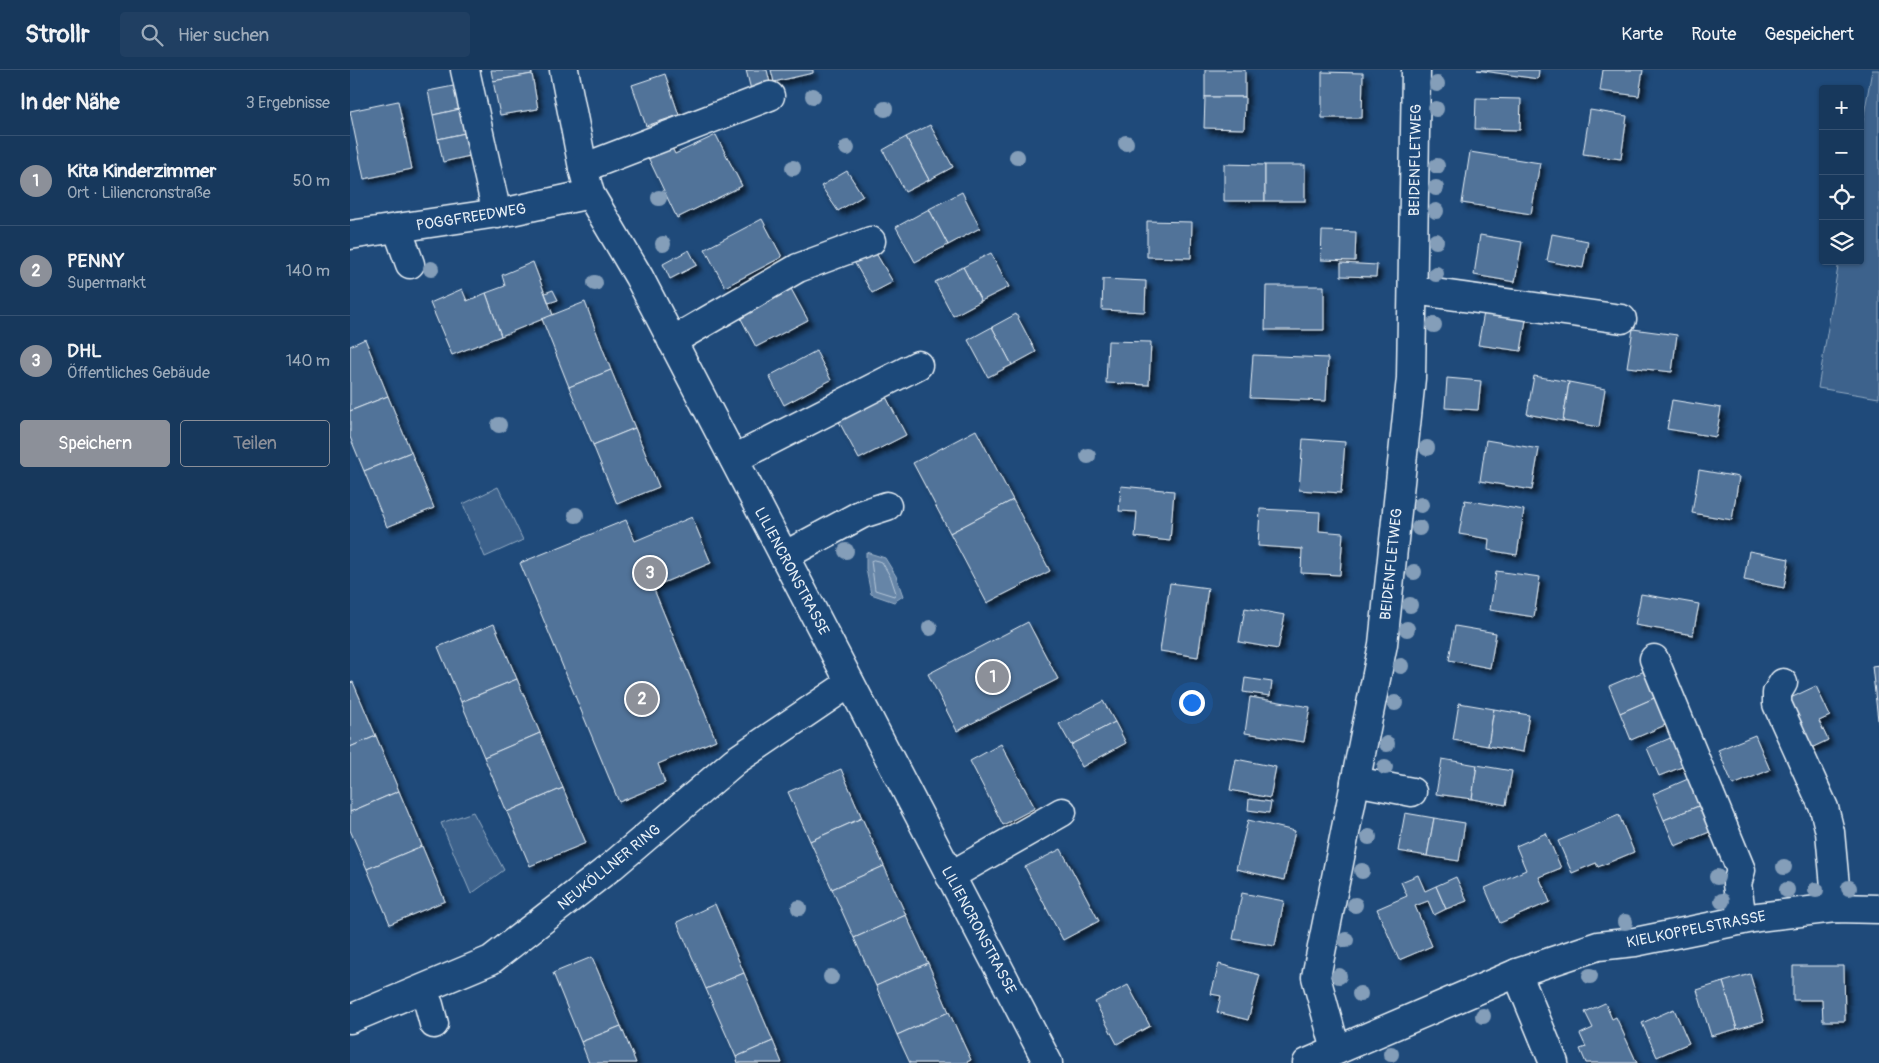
<!DOCTYPE html>
<html lang="de">
<head>
<meta charset="utf-8">
<style>
	:root { --surface:#17385c; --page:#203f62; --text:#f1f3f6; --muted:#9eacbb; --line:#365272; --accent:#8c9099 }
	body { margin:0; font-family:Pangolin,sans-serif; background:var(--page); color:var(--text) }
	.controls { position:absolute; right:15px; top:15px; display:grid; overflow:hidden; border-radius:5px; box-shadow:0 1px 4px #0004 }
	.controls button { width:45px; height:45px; display:grid; place-items:center; padding:0; border:0; border-bottom:1px solid var(--line); background:var(--surface); color:var(--text); font:25px sans-serif }
	.you { position:absolute; left:841px; top:632px; width:18px; height:18px; margin:-12px; border:4px solid #fff; border-radius:50%; background:#1a73e8; box-shadow:0 0 0 8px #1a73e833 }
	.badge { display:grid; place-items:center; width:32px; height:32px; border-radius:50%; background:var(--accent); color:#fff; font-size:16px; font-weight:700 }
	.pin { position:absolute; translate:-50% -50%; border:2px solid #fff; box-shadow:0 1px 5px #0006 }
	.list { margin:0; padding:0; list-style:none }
	h2 { display:flex; justify-content:space-between; align-items:center; height:65px; margin:0; padding:0 20px; font-size:21px }
	h2 small { font-size:16px; font-weight:400; color:var(--muted) }
	.list li { display:grid; grid-template-columns:32px 1fr auto; gap:15px; align-items:center; box-sizing:border-box; height:90px; padding:0 20px; border-top:1px solid var(--line) }
	.list b { display:block; font-size:19px; white-space:nowrap }
	.list p { margin:0; font-size:16px; white-space:nowrap; color:var(--muted) }
	.list em { font-size:16px; font-style:normal; color:var(--muted) }
	.actions { display:flex; gap:10px; padding:15px 20px }
	.actions a { flex:1; padding:11px 0; border:1px solid var(--accent); border-radius:5px; text-align:center; font-size:18px; color:var(--accent) }
	.actions .main { background:var(--accent); color:#fff }
	.icon { flex:none; width:28px; height:28px; fill:none; stroke:currentColor; stroke-width:2; stroke-linecap:round; stroke-linejoin:round }
	.map { position:relative; flex:none; width:1529px; height:993px; overflow:hidden }
	header { display:flex; align-items:center; gap:30px; box-sizing:border-box; height:70px; padding:0 25px; background:var(--surface); border-bottom:1px solid var(--line) }
	header strong { font-size:24px }
	nav { display:flex; gap:28px; margin-inline-start:auto; font-size:18px }
	.search { width:350px; height:45px; background:var(--page); display:flex; align-items:center; gap:12px; box-sizing:border-box; padding:0 18px; border-radius:5px; color:var(--muted); font-size:19px }
	main { display:flex }
	aside { flex:1; background:var(--surface) }
	.map>svg:first-child { display:block }
	.green { fill:#3c628c; stroke:#92aac2 }
	.water { fill:#6685a7; stroke:#9ab0c7 }
	.lines { fill:none; stroke-linecap:round; stroke-linejoin:round }
	.shore { stroke:#b4c6d8; stroke-width:1 }
	.building { fill:#517399; stroke:#e8f1f8; filter:url(#shadow) }
	.minor-casing { stroke:#e8f1f8; stroke-width:31 }
	.minor { stroke:#1f4a7a; stroke-width:28 }
	.tree { fill:#849eb9 }
	.labels { text-anchor:middle; stroke-width:4; stroke-linejoin:round; paint-order:stroke }
	.street-label { font-size:15px; fill:#e8f1f8; stroke:#1f4a7a }
</style>
</head>
<body>
<header>
<strong>Strollr</strong>
<div class="search"><svg class="icon" aria-label="search" viewBox="0 0 24 24"><circle cx="10" cy="10" r="6"/><path d="M15 15l6 6"/></svg>Hier suchen</div>
<nav><a>Karte</a><a>Route</a><a>Gespeichert</a></nav>
</header>
<main>
<aside>
<h2>In der Nähe<small>3 Ergebnisse</small></h2>
<ul class="list">
<li><span class="badge">1</span><div><b>Kita Kinderzimmer</b><p>Ort · Liliencronstraße</p></div><em>50 m</em></li>
<li><span class="badge">2</span><div><b>PENNY</b><p>Supermarkt</p></div><em>140 m</em></li>
<li><span class="badge">3</span><div><b>DHL</b><p>Öffentliches Gebäude</p></div><em>140 m</em></li>
</ul>
<div class="actions"><a class="main">Speichern</a><a>Teilen</a></div>
</aside>
<div class="map">
<svg width="1529" height="993" viewBox="0 0 1529 993">
	<defs>
		<filter id="shadow"><feDropShadow dx="4.5" dy="4.5" stdDeviation="2.5" flood-color="#0009"/></filter>
	</defs>
	<rect width="100%" height="100%" fill="#1f4a7a"/>
	<filter id="ink" filterUnits="userSpaceOnUse"><feTurbulence type="fractalNoise" baseFrequency=".02" numOctaves="2"/><feDisplacementMap in="SourceGraphic" scale="10" xChannelSelector="R" yChannelSelector="G"/><feConvolveMatrix kernelMatrix="1 2 1 2 8 2 1 2 1" color-interpolation-filters="sRGB"/></filter>
	<g filter="url(#ink)">
		<g class="green">
			<polygon points="1522,0 1529,0 1529,328 1468,318 1489,191 1510,191 1510,67"/>
			<polygon points="148,417 173,470 135,487 113,434"/>
			<polygon points="123,742 154,800 121,824 91,753"/>
		</g>
		<polygon class="water" points="516,482 535,488 546,506 553,526 544,532 521,524 516,499"/>
		<g class="lines">
			<polygon class="shore" points="524,490 532,492 541,508 546,523 544,526 525,520 521,491"/>
		</g>
		<g class="building">
			<polygon points="141,0 181,0 182,4 143,11"/>
			<polygon points="396,0 417,0 422,21 402,24"/>
			<polygon points="421,0 463,0 463,3 424,12"/>
			<rect x="855" y="0" width="40" height="27"/>
			<polygon points="1127,0 1189,0 1188,9"/>
			<polygon points="1253,0 1293,0 1289,26 1250,21"/>
			<polygon points="972,2 1013,3 1012,48 972,48"/>
			<polygon points="182,4 188,39 150,45 143,11"/>
			<polygon points="315,4 329,45 296,56 282,15"/>
			<polygon points="114,14 119,37 83,45 78,21"/>
			<polygon points="855,27 895,27 894,59 854,58"/>
			<polygon points="1126,28 1171,29 1170,60 1125,59"/>
			<polygon points="48,31 62,99 14,109 0,41"/>
			<polygon points="119,37 124,61 88,69 83,45"/>
			<polygon points="1240,40 1277,46 1271,89 1233,84"/>
			<polygon points="580,55 603,97 579,110 556,67"/>
			<polygon points="124,61 129,84 93,92 88,69"/>
			<polygon points="366,65 392,116 327,148 296,83 319,72 325,84"/>
			<polygon points="556,67 579,110 555,122 533,80"/>
			<polygon points="1120,82 1190,93 1181,144 1112,133"/>
			<polygon points="874,94 915,95 915,131 874,131"/>
			<rect x="915" y="95" width="40" height="36"/>
			<polygon points="497,101 513,126 488,141 471,116"/>
			<polygon points="612,122 630,158 598,175 579,139"/>
			<polygon points="579,139 598,175 565,192 546,157"/>
			<polygon points="412,149 432,187 375,217 355,179"/>
			<polygon points="797,151 842,152 841,188 797,187"/>
			<polygon points="972,161 1006,162 1005,191 971,190"/>
			<polygon points="1202,164 1238,171 1233,198 1197,191"/>
			<polygon points="1130,165 1172,172 1165,212 1124,205"/>
			<polygon points="339,180 347,195 320,209 313,194"/>
			<polygon points="524,180 543,212 522,223 503,190"/>
			<polygon points="641,183 659,217 631,231 613,197"/>
			<polygon points="183,192 203,245 151,266 136,223 155,216 152,205"/>
			<polygon points="991,193 1027,195 1026,207 991,206"/>
			<polygon points="613,197 631,231 603,246 585,212"/>
			<polygon points="753,209 796,211 795,242 752,240"/>
			<polygon points="916,216 974,216 974,260 915,260"/>
			<polygon points="440,217 458,250 406,277 389,245"/>
			<polygon points="112,219 117,231 136,223 151,266 102,285 80,233"/>
			<polygon points="203,220 208,230 199,233 195,223"/>
			<polygon points="235,232 261,300 219,317 192,249"/>
			<polygon points="1135,237 1177,244 1171,281 1128,275"/>
			<polygon points="666,244 686,282 662,295 642,257"/>
			<polygon points="642,257 662,295 638,307 618,270"/>
			<polygon points="1283,259 1327,265 1322,302 1277,297"/>
			<polygon points="15,269 38,326 0,341 0,276"/>
			<polygon points="758,271 801,272 799,315 756,313"/>
			<polygon points="466,281 481,310 434,335 419,306"/>
			<polygon points="903,285 978,288 976,331 900,328"/>
			<polygon points="261,300 285,358 243,375 219,317"/>
			<polygon points="1184,306 1219,312 1213,351 1177,344"/>
			<polygon points="1097,308 1131,311 1128,340 1095,338"/>
			<polygon points="1219,312 1255,319 1249,357 1213,351"/>
			<polygon points="534,323 556,365 509,389 487,348"/>
			<polygon points="38,326 61,382 14,401 0,367 0,341"/>
			<polygon points="1322,330 1371,338 1366,367 1317,359"/>
			<polygon points="285,358 309,417 267,434 243,375"/>
			<polygon points="626,360 663,430 600,463 563,393"/>
			<polygon points="953,369 995,372 991,423 949,420"/>
			<polygon points="1136,370 1189,379 1182,420 1130,411"/>
			<polygon points="61,382 84,438 37,457 14,401"/>
			<polygon points="1349,400 1389,407 1382,450 1342,443"/>
			<polygon points="771,416 824,421 820,471 785,467 787,442 769,441"/>
			<polygon points="663,430 700,501 637,533 600,463"/>
			<polygon points="1115,430 1174,440 1167,485 1138,480 1139,469 1109,464"/>
			<polygon points="910,439 970,442 969,461 993,463 990,505 951,503 952,479 908,476"/>
			<polygon points="342,447 361,493 303,517 366,670 308,694 315,713 269,732 170,493 276,450 285,471"/>
			<polygon points="1399,481 1439,489 1434,518 1394,510"/>
			<polygon points="1146,501 1190,507 1184,547 1140,540"/>
			<polygon points="820,513 858,518 848,587 810,581"/>
			<polygon points="1291,524 1349,534 1343,565 1285,555"/>
			<polygon points="895,538 935,545 928,579 889,572"/>
			<polygon points="678,552 708,609 607,661 578,604"/>
			<polygon points="144,554 167,609 111,632 88,577"/>
			<polygon points="1105,556 1146,563 1140,598 1099,590"/>
			<polygon points="1529,595 1529,659 1522,596"/>
			<polygon points="1297,600 1309,626 1270,643 1259,616"/>
			<polygon points="895,608 922,612 920,626 893,622"/>
			<polygon points="167,609 190,663 134,687 111,632"/>
			<polygon points="3,612 26,666 0,677 0,613"/>
			<polygon points="1466,616 1480,646 1469,651 1478,670 1455,681 1432,632"/>
			<polygon points="1309,626 1320,653 1281,670 1270,643"/>
			<polygon points="900,627 960,637 954,672 895,663"/>
			<polygon points="753,631 765,652 721,675 709,654"/>
			<polygon points="1109,633 1144,639 1138,676 1103,670"/>
			<polygon points="1144,639 1179,645 1173,682 1138,676"/>
			<polygon points="765,652 776,673 732,697 721,675"/>
			<polygon points="190,663 213,718 157,742 134,687"/>
			<polygon points="1405,665 1420,700 1383,715 1368,680"/>
			<polygon points="26,666 49,721 0,742 0,677"/>
			<polygon points="1325,666 1337,695 1309,706 1297,678"/>
			<polygon points="651,674 685,738 653,755 620,691"/>
			<polygon points="886,689 926,697 920,728 880,720"/>
			<polygon points="1092,689 1127,695 1122,729 1086,724"/>
			<polygon points="1127,695 1162,701 1156,735 1122,729"/>
			<polygon points="491,699 512,748 460,771 438,722"/>
			<polygon points="1345,706 1356,733 1314,750 1303,724"/>
			<polygon points="213,718 236,773 180,796 157,742"/>
			<polygon points="49,721 72,776 17,799 0,760 0,742"/>
			<polygon points="899,729 921,732 919,743 898,740"/>
			<polygon points="1356,733 1367,759 1325,776 1314,750"/>
			<polygon points="1055,743 1084,748 1077,786 1048,781"/>
			<polygon points="1269,745 1284,782 1248,797 1246,793 1222,803 1208,771"/>
			<polygon points="512,748 534,796 482,819 460,771"/>
			<polygon points="1084,748 1115,753 1109,791 1077,786"/>
			<polygon points="898,750 945,761 934,810 886,799"/>
			<polygon points="1196,763 1211,798 1189,807 1200,832 1150,853 1135,818 1176,800 1166,776"/>
			<polygon points="72,776 95,831 40,854 17,799"/>
			<polygon points="711,779 749,851 713,870 675,797"/>
			<polygon points="534,796 556,845 504,868 482,819"/>
			<polygon points="1068,805 1075,821 1086,816 1096,839 1084,845 1078,831 1065,836 1082,876 1049,890 1027,839 1057,826 1051,812"/>
			<polygon points="1106,807 1117,831 1096,839 1086,816"/>
			<polygon points="892,823 934,831 925,876 883,869"/>
			<polygon points="365,834 394,903 356,919 327,852"/>
			<polygon points="556,845 578,893 526,916 504,868"/>
			<polygon points="242,887 271,956 231,972 203,903"/>
			<polygon points="578,893 599,942 547,965 526,916"/>
			<polygon points="869,894 910,905 898,950 867,942 871,926 861,924"/>
			<polygon points="1443,896 1494,896 1495,951 1473,951 1472,930 1443,930"/>
			<polygon points="394,903 423,971 386,987 356,919"/>
			<polygon points="1400,904 1414,951 1387,959 1373,912"/>
			<polygon points="1373,912 1387,959 1361,966 1347,920"/>
			<polygon points="778,915 800,956 767,974 745,932"/>
			<polygon points="1255,933 1262,949 1266,947 1287,993 1236,993 1230,979 1236,977 1230,964 1243,958 1235,942"/>
			<polygon points="1324,939 1339,973 1307,987 1292,953"/>
			<polygon points="599,942 621,990 615,993 560,993 547,965"/>
			<polygon points="271,956 286,993 239,993 231,972"/>
			<polygon points="423,971 432,993 388,993 386,987"/>
		</g>
		<g class="lines">
			<g class="minor-casing">
				<g id="minor">
					<polyline points="115,0 147,144"/>
					<polyline points="214,0 233,98 240,124 289,207 698,993"/>
					<polyline points="233,98 420,26"/>
					<polyline points="47,158 60,194"/>
					<polyline points="0,165 161,141 240,124"/>
					<polyline points="1063,220 1272,249"/>
					<polyline points="322,271 448,198 521,171"/>
					<polyline points="384,389 568,295"/>
					<polyline points="434,486 512,444 537,436"/>
					<polyline points="1304,589 1391,800 1387,814 1392,850"/>
					<polyline points="1433,613 1427,623 1427,634 1474,738 1480,762 1487,838"/>
					<polyline points="1005,711 1062,722"/>
					<polyline points="600,806 712,742"/>
					<polyline points="1167,903 1204,993"/>
					<polyline points="72,920 79,935 84,954"/>
					<polyline points="0,949 141,890 262,796 385,691 500,613"/>
					<polyline points="986,980 966,907 1033,574 1061,308 1066,0"/>
					<polyline points="957,993 1167,903 1248,876 1285,872 1408,847 1485,838 1529,839"/>
				</g>
			</g>
			<use href="#minor" class="minor"/>
		</g>
		<g class="tree">
			<circle cx="1087" cy="14" r="8"/>
			<circle cx="463" cy="26" r="8"/>
			<circle cx="535" cy="39" r="8"/>
			<circle cx="1086" cy="39" r="8"/>
			<circle cx="776" cy="73" r="8"/>
			<circle cx="497" cy="78" r="8"/>
			<circle cx="667" cy="87" r="8"/>
			<circle cx="1087" cy="96" r="8"/>
			<circle cx="443" cy="98" r="8"/>
			<circle cx="1086" cy="118" r="8"/>
			<circle cx="309" cy="128" r="8"/>
			<circle cx="1086" cy="141" r="8"/>
			<circle cx="1086" cy="171" r="8"/>
			<circle cx="313" cy="174" r="8"/>
			<circle cx="81" cy="199" r="8"/>
			<circle cx="1086" cy="204" r="8"/>
			<circle cx="245" cy="213" r="8"/>
			<circle cx="1084" cy="255" r="8"/>
			<circle cx="149" cy="355" r="8"/>
			<circle cx="1077" cy="378" r="8"/>
			<circle cx="738" cy="386" r="8"/>
			<circle cx="1071" cy="435" r="8"/>
			<circle cx="226" cy="445" r="8"/>
			<circle cx="1069" cy="458" r="8"/>
			<circle cx="496" cy="481" r="8"/>
			<circle cx="1064" cy="502" r="8"/>
			<circle cx="1060" cy="535" r="8"/>
			<circle cx="580" cy="558" r="8"/>
			<circle cx="1057" cy="559" r="8"/>
			<circle cx="1051" cy="596" r="8"/>
			<circle cx="1045" cy="633" r="8"/>
			<circle cx="1037" cy="674" r="8"/>
			<circle cx="1035" cy="697" r="8"/>
			<circle cx="1019" cy="767" r="8"/>
			<circle cx="1434" cy="797" r="8"/>
			<circle cx="1012" cy="801" r="8"/>
			<circle cx="1367" cy="807" r="8"/>
			<circle cx="1499" cy="818" r="8"/>
			<circle cx="1437" cy="820" r="8"/>
			<circle cx="1466" cy="820" r="8"/>
			<circle cx="1372" cy="831" r="8"/>
			<circle cx="1005" cy="835" r="8"/>
			<circle cx="449" cy="838" r="8"/>
			<circle cx="1275" cy="852" r="8"/>
			<circle cx="996" cy="870" r="8"/>
			<circle cx="989" cy="906" r="8"/>
			<circle cx="1240" cy="906" r="8"/>
			<circle cx="481" cy="907" r="8"/>
			<circle cx="1010" cy="924" r="8"/>
			<circle cx="1133" cy="946" r="8"/>
			<circle cx="1041" cy="984" r="8"/>
		</g>
	</g>
	<g class="labels">
		<g class="street-label">
			<text transform="translate(1065 90) rotate(-89)" y="5">BEIDENFLETWEG</text>
			<text transform="translate(121 147) rotate(-9)" y="5">POGGFREEDWEG</text>
			<text transform="translate(1041 494) rotate(-84)" y="5">BEIDENFLETWEG</text>
			<text transform="translate(442 501) rotate(62)" y="5">LILIENCRONSTRASSE</text>
			<text transform="translate(259 797) rotate(-39)" y="5">NEUKÖLLNER RING</text>
			<text transform="translate(1346 859) rotate(-11)" y="5">KIELKOPPELSTRASSE</text>
			<text transform="translate(629 860) rotate(62)" y="5">LILIENCRONSTRASSE</text>
		</g>
	</g>
</svg>
<div class="controls">
<button>+</button>
<button>−</button>
<button><svg class="icon" aria-label="locate" viewBox="0 0 24 24"><circle cx="12" cy="12" r="6"/><path d="M12 2v4M12 18v4M2 12h4M18 12h4"/></svg></button>
<button><svg class="icon" aria-label="layers" viewBox="0 0 24 24"><path d="M12 4l9 5-9 5-9-5zM3 14l9 5 9-5"/></svg></button>
</div>
<div class="you"></div>
<div class="pin badge" style="left:643px;top:607px">1</div>
<div class="pin badge" style="left:292px;top:629px">2</div>
<div class="pin badge" style="left:300px;top:503px">3</div>
</div>
</main>
</body>
</html>
